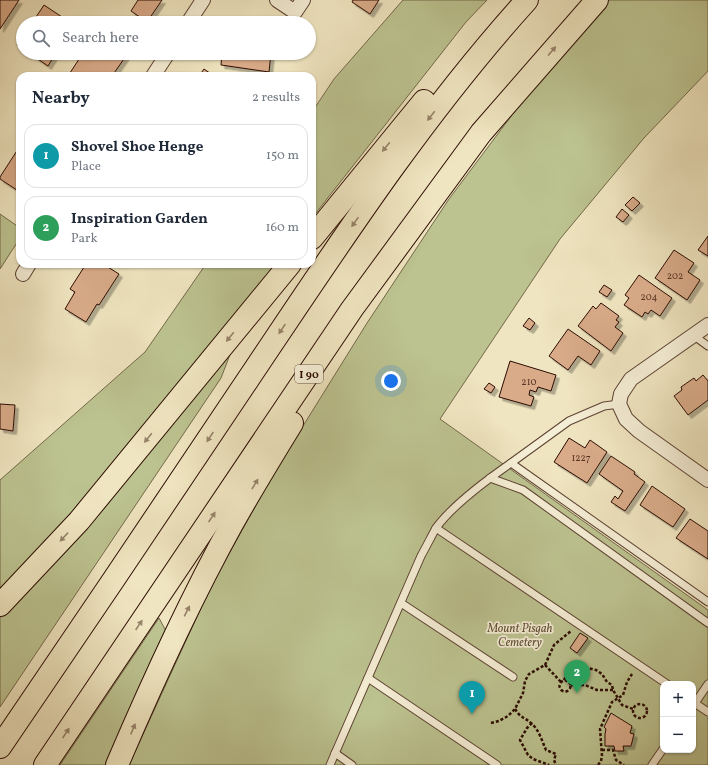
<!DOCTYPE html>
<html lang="en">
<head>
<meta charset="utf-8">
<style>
	:root { --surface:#fff; --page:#f2f2f3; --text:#1f2937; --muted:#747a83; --line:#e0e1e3; --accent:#ea580c }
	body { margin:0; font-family:Vollkorn,serif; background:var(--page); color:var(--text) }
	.controls { position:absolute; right:12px; bottom:12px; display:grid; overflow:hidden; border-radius:8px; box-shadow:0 1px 3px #0004 }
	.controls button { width:36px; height:36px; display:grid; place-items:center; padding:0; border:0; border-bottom:1px solid var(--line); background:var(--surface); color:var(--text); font:20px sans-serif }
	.you { position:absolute; left:391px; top:381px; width:14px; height:14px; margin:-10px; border:3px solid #fff; border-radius:50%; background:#1a73e8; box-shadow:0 0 0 6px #1a73e833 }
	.badge { display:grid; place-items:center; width:26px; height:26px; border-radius:50%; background:var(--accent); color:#fff; font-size:13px; font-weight:700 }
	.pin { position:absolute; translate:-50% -33px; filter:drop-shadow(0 1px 2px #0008) }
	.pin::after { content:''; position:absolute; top:21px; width:14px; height:12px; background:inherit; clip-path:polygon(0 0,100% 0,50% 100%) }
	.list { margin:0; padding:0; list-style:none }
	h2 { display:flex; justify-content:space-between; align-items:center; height:52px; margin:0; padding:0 16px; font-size:17px }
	h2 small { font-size:13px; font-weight:400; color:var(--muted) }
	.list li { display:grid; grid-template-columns:26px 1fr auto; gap:12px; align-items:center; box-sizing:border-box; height:64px; margin:0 8px 8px; padding:0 8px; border:1px solid var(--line); border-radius:12px }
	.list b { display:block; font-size:15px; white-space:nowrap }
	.list p { margin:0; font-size:13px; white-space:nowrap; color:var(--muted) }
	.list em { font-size:13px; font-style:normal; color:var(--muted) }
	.icon { flex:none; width:22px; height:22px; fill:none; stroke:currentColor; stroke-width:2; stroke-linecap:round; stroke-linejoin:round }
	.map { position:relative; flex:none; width:708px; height:765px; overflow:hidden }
	.search { position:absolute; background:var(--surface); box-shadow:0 1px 3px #0004; left:16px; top:16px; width:300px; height:44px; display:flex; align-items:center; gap:10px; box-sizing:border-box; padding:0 14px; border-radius:22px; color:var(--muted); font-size:15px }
	.panel { position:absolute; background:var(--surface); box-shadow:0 1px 3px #0004; left:16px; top:72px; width:300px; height:196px; border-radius:12px }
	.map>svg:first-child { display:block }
	.green { fill:#bcc390; stroke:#746849; fill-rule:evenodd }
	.building { fill:#d9ab89; stroke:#2c0c02; filter:url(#shadow) }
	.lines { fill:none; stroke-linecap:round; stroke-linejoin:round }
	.service-casing { stroke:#5d4232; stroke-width:9 }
	.minor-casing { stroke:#5d4232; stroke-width:16 }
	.motorway-casing { stroke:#2c0c02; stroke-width:24 }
	.path { stroke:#2c0c02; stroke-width:2.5; stroke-dasharray:3 2; stroke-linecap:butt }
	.service { stroke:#f5eed6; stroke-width:7 }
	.minor { stroke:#f5eed6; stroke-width:14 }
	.motorway { stroke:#efe5c0; stroke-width:22 }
	.oneway { fill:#97836a }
	.labels { text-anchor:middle; stroke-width:3.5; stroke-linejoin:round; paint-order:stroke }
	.number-label { font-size:10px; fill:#573424 }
	.shield { fill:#f5eed6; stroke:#685042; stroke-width:1 }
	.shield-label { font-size:11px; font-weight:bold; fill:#2c0c02 }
	.park-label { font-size:12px; font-style:italic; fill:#5e4c34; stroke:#f5eed6 }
</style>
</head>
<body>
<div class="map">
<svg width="708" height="765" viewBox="0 0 708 765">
	<defs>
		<filter id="shadow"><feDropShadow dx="3.5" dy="3.5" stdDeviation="0" flood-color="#0004"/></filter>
	</defs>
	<rect width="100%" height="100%" fill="#efe5c0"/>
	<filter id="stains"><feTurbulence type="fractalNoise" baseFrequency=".005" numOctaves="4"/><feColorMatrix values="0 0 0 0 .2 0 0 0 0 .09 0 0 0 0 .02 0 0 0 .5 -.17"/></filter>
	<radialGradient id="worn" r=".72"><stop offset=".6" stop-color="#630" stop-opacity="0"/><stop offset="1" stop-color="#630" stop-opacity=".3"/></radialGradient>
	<g class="green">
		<polygon points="403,0 487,0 466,22 312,218 312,112 334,79"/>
		<path d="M607,0H708V71L644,138L560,239L440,419L708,610V765H129L211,586L275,471L367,323L449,199L536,83ZM663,684H693V750H663Z"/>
		<polygon points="0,214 20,228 20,238 0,269"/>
		<polygon points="206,264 276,264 126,448 48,540 0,588 0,480 145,352"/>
		<polygon points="231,352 221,378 0,707 0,616 77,536"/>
		<polygon points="159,618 166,631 107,765 60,765"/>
	</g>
	<g class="building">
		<polygon points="0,0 19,0 0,29"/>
		<polygon points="138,0 162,0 147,22 131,11"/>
		<polygon points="353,0 379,0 370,14 352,2"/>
		<polygon points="44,5 71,23 32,23"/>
		<polygon points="23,37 23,49 17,45"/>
		<polygon points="29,53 56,53 48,66"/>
		<polygon points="83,53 122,53 126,56 112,76 68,76"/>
		<polygon points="222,53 271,53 269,72 221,65"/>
		<polygon points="204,69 214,76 199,76"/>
		<polygon points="20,146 20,192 0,179 0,177"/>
		<polygon points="633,197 640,203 632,211 625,205"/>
		<polygon points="622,209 629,215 623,222 616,217"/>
		<polygon points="708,236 708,256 698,250"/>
		<polygon points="674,250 694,263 688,272 700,280 687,300 655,278"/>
		<polygon points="86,264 103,264 119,274 99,305 97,304 86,322 65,309 75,292 70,289"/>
		<polygon points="639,275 672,298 660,316 651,310 648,314 645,312 642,317 624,305 629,298 625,295"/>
		<polygon points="604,285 612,290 607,297 599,292"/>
		<polygon points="601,303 619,316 616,320 619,322 615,327 623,333 611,351 578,326 593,306 596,309"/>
		<polygon points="529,318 535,323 530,330 523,326"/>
		<polygon points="568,329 600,351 591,365 578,356 568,370 549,356"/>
		<polygon points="510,361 556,375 551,391 538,387 536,392 530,390 529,395 534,397 531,406 499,397"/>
		<polygon points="703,375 708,381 708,400 688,415 674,396 682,390 681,387 694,378 696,381"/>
		<polygon points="489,383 495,387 491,393 484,389"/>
		<polygon points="0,404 15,405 13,431 0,429"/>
		<polygon points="569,438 585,448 590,440 607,452 587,483 554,462"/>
		<polygon points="611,456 635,472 634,474 645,482 625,511 611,502 615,496 618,499 623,491 599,474"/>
		<polygon points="652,486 685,509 673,527 640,505"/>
		<polygon points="690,519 708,531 708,559 676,538"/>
		<polygon points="580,633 588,638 577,653 570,648"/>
		<polygon points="611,713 632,726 630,733 634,734 631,746 623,746 624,751 615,751 614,746 605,746 605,734 606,729 604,727"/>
	</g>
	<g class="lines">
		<g class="service-casing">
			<g id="service">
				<polyline points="693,335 708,346"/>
				<polyline points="619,404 604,406 569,421 511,463 708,602"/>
				<polyline points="490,478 523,490 708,623"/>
				<polyline points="436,528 667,684"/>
				<polyline points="401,603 513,677"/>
				<polyline points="368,678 497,765"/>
				<polyline points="693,702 708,712"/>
				<polyline points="693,706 708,684"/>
				<polyline points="335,753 352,765"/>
				<path d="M330,765L421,556C426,547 431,537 436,528C452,506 488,479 511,463"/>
				<polyline points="652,765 663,749"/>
			</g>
		</g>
		<g class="minor-casing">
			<g id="minor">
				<polyline points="277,0 295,12 303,0"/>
				<polyline points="188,23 203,0"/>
				<polyline points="153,76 168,53"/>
				<polyline points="23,274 29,264"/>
				<polyline points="708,325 631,379 621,394 619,404 626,419 639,431 708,480"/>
			</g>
		</g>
		<g class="motorway-casing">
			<g id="motorway">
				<polyline points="312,238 424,101"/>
				<polyline points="0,605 79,521 290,264"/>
				<path d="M0,747C83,625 165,504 247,381C335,250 421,117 527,0"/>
				<polyline points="45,765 352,309 481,133 597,0"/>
				<path d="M117,765C152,683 189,602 232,524C251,490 272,456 292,423"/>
			</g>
		</g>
		<g class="path">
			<polyline points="545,665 561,682"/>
			<polyline points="564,680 571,667 574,665 579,668 588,668 596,670 602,674 607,682 612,685 613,690 622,705 633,709"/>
			<circle cx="565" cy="686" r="5.5"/>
			<polyline points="571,685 585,685 597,690 613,690"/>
			<circle cx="640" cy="711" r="7"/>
			<path d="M515,709C521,719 525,717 532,724C539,730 542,741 546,750L556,754L554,760L556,765"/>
			<polyline points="491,723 499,721 508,716 515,709 523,693 525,681 529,674 545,665 554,645 571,631"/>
			<polyline points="532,723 527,728 520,740 528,755 533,759 549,765"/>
			<polyline points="602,750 613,750 616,760 624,765"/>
			<polyline points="598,765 601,761 602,756 600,729 612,702 623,695 627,682 632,674"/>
		</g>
		<use href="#service" class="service"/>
		<use href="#minor" class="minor"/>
		<use href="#motorway" class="motorway"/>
	</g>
	<defs><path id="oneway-solid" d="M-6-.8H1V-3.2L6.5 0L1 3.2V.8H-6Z"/></defs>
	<g class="oneway">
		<use href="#oneway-solid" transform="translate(552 51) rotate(-49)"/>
		<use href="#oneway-solid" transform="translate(431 116) rotate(128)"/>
		<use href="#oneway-solid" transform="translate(386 147) rotate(129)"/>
		<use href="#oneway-solid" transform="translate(355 222) rotate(125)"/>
		<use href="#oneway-solid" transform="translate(282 329) rotate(124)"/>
		<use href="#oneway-solid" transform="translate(230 337) rotate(129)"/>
		<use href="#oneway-solid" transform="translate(210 437) rotate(124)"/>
		<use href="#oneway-solid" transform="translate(148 438) rotate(129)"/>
		<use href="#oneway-solid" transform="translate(255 484) rotate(-59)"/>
		<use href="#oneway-solid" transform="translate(212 517) rotate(-56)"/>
		<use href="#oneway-solid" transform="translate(64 537) rotate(133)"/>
		<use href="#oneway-solid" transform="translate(187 611) rotate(-63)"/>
		<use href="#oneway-solid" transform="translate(139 625) rotate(-56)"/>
		<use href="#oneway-solid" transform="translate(133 729) rotate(-67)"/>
		<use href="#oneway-solid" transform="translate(66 733) rotate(-56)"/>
	</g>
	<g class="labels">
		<g class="number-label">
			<text x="675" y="279">202</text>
			<text x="649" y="300">204</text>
			<text x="529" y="385">210</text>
			<text x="581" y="461">1227</text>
		</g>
		<rect class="shield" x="295" y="365" width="28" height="18" rx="3"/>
		<g class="shield-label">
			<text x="309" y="378">I 90</text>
		</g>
		<g class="park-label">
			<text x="520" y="632">Mount Pisgah<tspan x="520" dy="14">Cemetery</tspan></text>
		</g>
	</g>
	<rect width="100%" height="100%" filter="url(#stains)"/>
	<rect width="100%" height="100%" fill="url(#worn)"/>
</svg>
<div class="controls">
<button>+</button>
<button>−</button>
</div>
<div class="you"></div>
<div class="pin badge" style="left:472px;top:714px;background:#0f9aa8">1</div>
<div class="pin badge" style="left:577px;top:693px;background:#2e9e5b">2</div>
<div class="search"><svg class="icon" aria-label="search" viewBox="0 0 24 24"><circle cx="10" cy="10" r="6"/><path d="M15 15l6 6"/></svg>Search here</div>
<section class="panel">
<h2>Nearby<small>2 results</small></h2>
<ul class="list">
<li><span class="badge" style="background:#0f9aa8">1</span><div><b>Shovel Shoe Henge</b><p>Place</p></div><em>150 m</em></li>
<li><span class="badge" style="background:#2e9e5b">2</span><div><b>Inspiration Garden</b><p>Park</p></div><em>160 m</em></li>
</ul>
</section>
</div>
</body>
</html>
